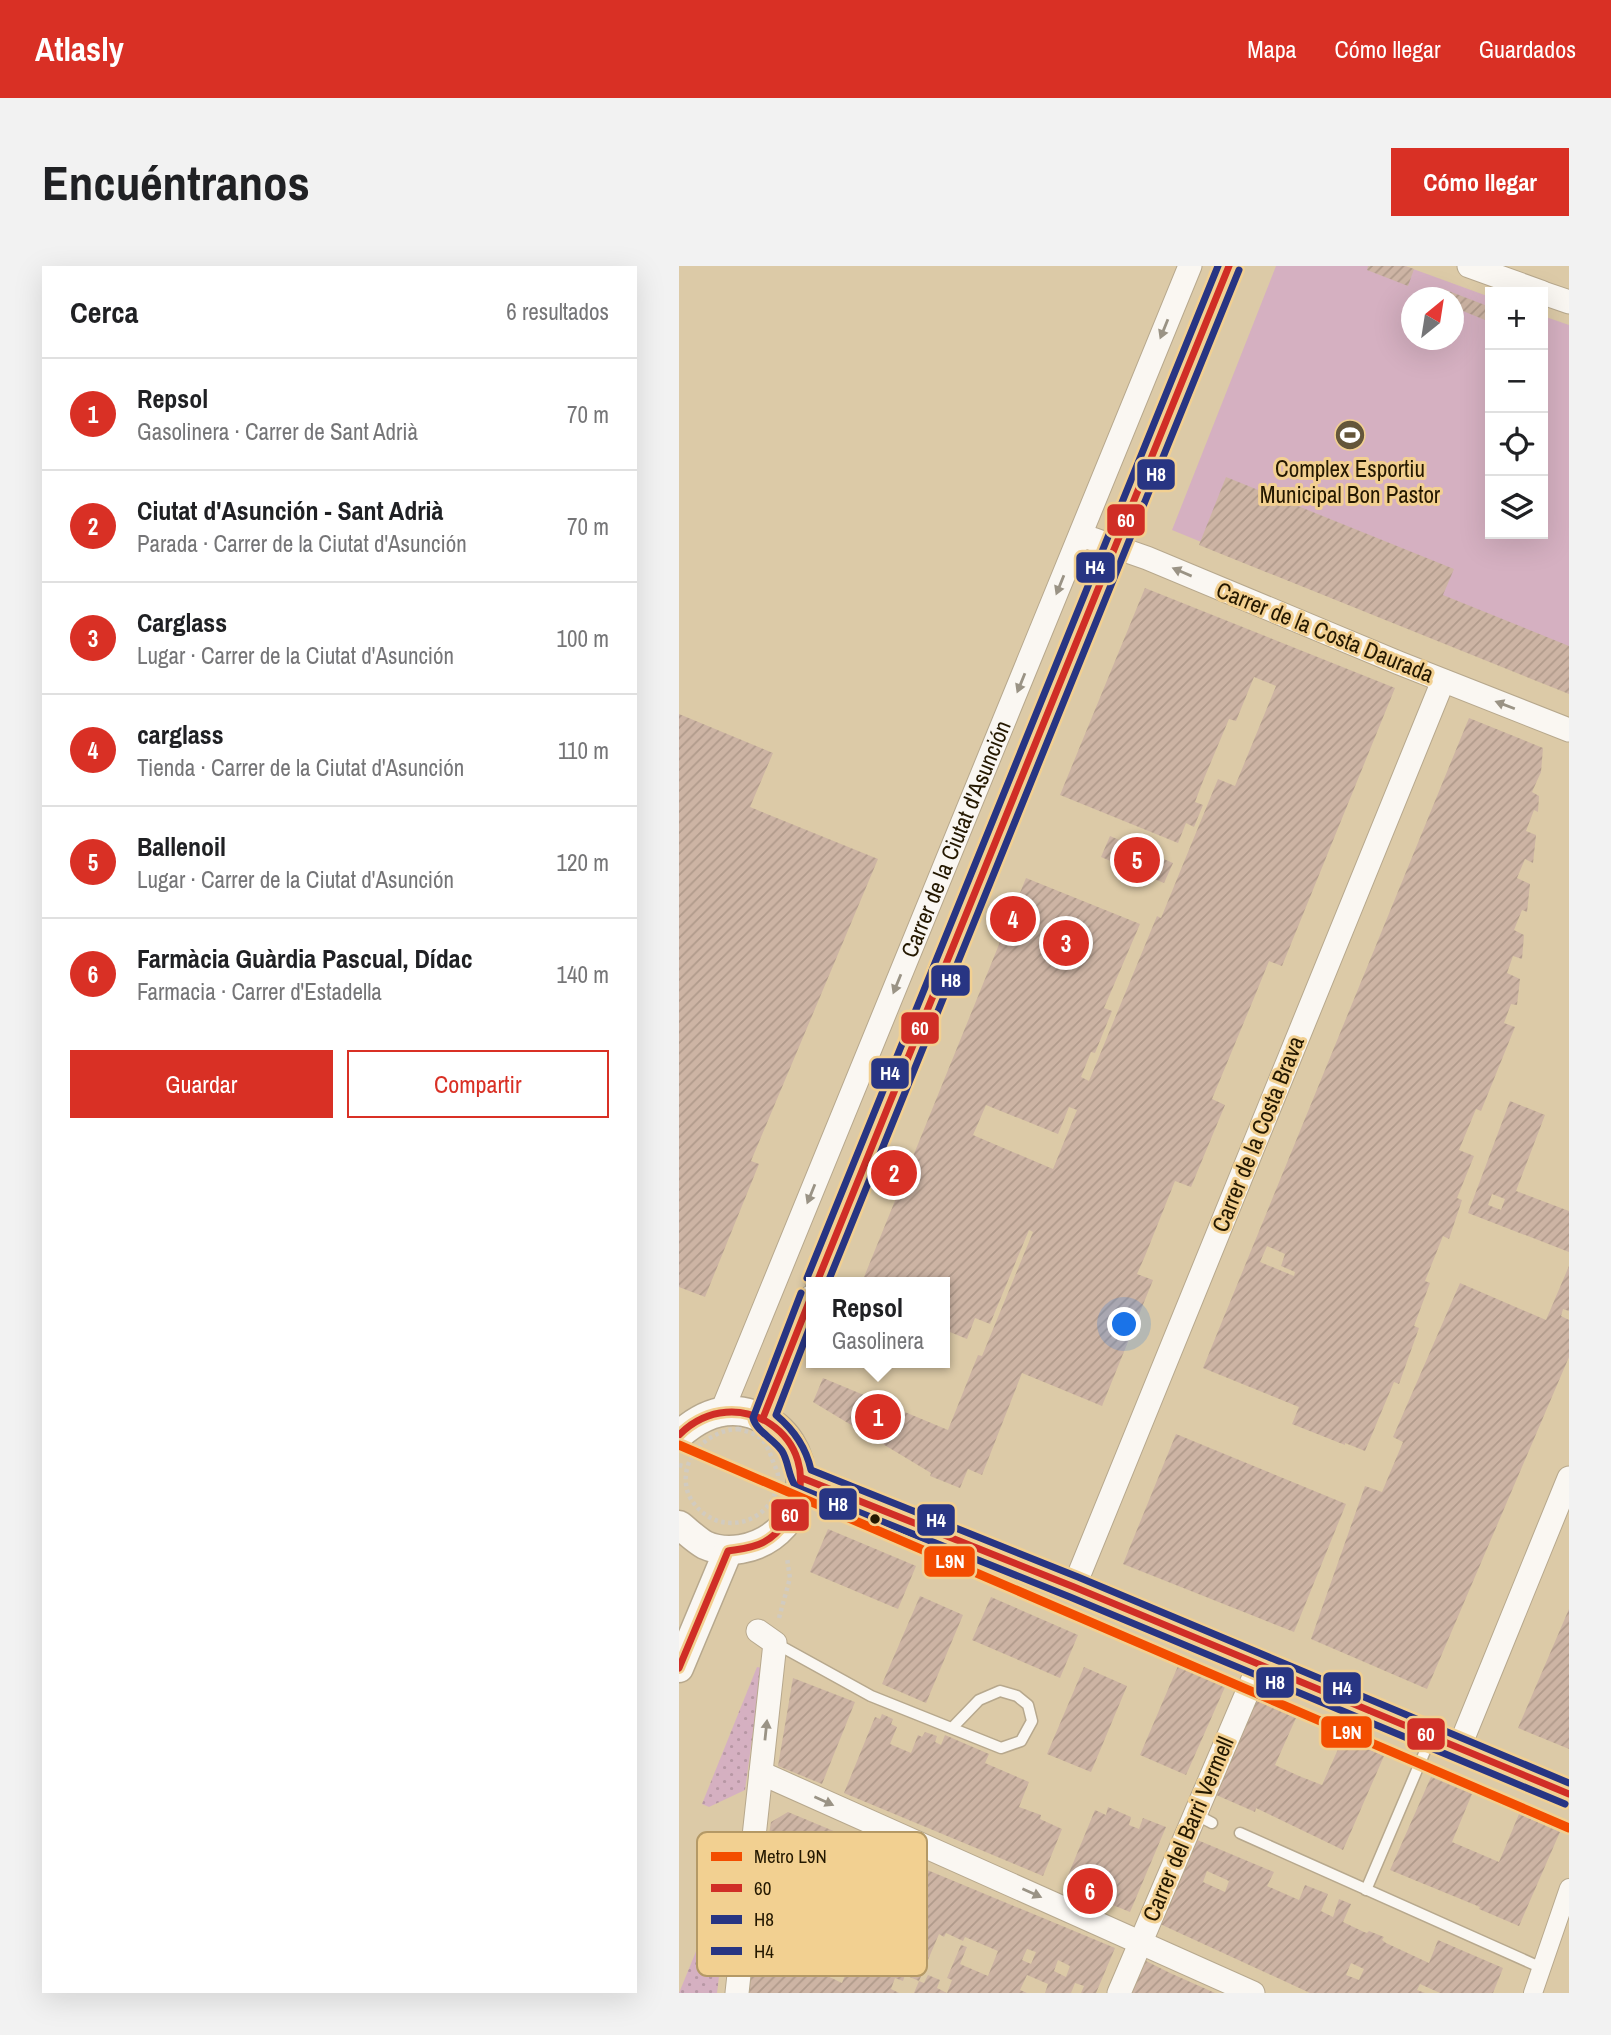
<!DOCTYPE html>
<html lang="es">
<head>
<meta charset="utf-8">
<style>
	:root { --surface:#fff; --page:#f2f2f2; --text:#202124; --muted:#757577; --line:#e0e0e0; --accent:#d93025 }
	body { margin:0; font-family:"Archivo Narrow",sans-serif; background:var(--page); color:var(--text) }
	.controls { position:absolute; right:21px; top:21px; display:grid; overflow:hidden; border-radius:0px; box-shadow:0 7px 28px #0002 }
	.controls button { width:63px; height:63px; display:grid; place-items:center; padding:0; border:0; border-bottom:2px solid var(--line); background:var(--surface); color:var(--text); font:35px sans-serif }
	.compass { position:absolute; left:722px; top:21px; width:63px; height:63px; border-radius:50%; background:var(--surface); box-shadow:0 7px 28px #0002; rotate:30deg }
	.you { position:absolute; left:446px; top:1059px; width:24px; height:24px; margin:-18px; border:5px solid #fff; border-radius:50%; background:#1a73e8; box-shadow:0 0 0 10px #1a73e833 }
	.badge { display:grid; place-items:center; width:46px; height:46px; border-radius:50%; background:var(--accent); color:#fff; font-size:23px; font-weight:700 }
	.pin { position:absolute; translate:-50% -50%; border:4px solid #fff; box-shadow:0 2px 7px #0006 }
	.popup { position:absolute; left:127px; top:1011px; width:144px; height:91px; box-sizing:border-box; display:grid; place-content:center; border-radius:0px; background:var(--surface); filter:drop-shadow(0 2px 5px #0005); font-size:23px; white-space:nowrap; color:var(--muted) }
	.popup b { font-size:26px; color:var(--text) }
	.popup::after { content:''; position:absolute; left:50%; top:100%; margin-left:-14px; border:14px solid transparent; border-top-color:var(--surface) }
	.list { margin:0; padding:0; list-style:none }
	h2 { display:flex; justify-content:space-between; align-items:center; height:91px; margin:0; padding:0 28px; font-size:30px }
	h2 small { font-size:23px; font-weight:400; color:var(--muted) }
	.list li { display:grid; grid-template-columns:46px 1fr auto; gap:21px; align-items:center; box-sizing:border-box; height:112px; padding:0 28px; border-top:2px solid var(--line) }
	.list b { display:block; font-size:26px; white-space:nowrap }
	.list p { margin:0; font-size:23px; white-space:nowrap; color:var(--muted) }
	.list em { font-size:23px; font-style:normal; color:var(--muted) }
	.actions { display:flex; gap:14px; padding:21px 28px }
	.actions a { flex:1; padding:16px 0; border:2px solid var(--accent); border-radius:0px; text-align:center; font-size:24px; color:var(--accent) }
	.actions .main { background:var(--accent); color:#fff }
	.icon { flex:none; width:38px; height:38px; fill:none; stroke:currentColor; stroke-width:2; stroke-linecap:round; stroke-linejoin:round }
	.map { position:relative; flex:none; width:890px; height:1727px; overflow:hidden; border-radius:0px }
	header { display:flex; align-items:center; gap:42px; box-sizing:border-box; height:98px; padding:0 35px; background:var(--accent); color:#fff }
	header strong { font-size:33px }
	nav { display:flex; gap:38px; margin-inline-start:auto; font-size:24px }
	.intro { display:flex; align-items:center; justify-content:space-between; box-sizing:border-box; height:168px; padding:0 42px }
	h1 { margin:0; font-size:49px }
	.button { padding:18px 32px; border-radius:0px; background:var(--accent); color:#fff; font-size:24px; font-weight:700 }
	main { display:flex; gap:42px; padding:0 42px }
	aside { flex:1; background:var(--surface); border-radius:0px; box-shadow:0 7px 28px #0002 }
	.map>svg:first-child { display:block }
	.grass { fill:url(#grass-dots) }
	.pitch { fill:#d5b0c1; fill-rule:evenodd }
	.building { fill:url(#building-hatch); fill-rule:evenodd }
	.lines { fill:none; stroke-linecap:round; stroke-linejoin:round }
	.service-casing { stroke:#b7a88d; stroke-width:13 }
	.pedestrian-casing { stroke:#b7a88d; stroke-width:20 }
	.minor-casing { stroke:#b7a88d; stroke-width:25 }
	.tertiary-casing { stroke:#b7a88d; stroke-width:31 }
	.path { stroke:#d1cbc0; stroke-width:4.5; stroke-dasharray:3.5 3.5; stroke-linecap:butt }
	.service { stroke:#faf7f2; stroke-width:10 }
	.pedestrian { stroke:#faf7f2; stroke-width:18 }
	.minor { stroke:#faf7f2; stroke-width:23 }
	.tertiary { stroke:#faf7f2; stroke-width:28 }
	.bus-1-casing { stroke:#f2d091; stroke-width:12 }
	.bus-2-casing { stroke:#f2d091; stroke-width:12 }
	.bus-3-casing { stroke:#f2d091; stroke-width:12 }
	.bus-1 { stroke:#d02e26; stroke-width:7 }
	.bus-2 { stroke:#283583; stroke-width:7 }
	.bus-3 { stroke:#283583; stroke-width:7 }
	.metro-1-casing { stroke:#f2d091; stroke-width:14 }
	.metro-1 { stroke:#f34d00; stroke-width:9 }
	.oneway { fill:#9a9385 }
	.bus-dot { fill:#241800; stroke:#f2d091; stroke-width:2.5 }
	.labels { text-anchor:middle; stroke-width:6; stroke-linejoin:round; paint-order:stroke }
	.poi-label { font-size:23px; fill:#241800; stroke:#f2d091 }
	.street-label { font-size:23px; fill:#241800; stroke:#f2d091 }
	.key { fill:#f2d091; stroke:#b49966; stroke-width:2 }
	.key-label { font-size:19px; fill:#241800 }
	.line-badge { stroke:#f2d091; stroke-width:2.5 }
	.badge-label { font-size:19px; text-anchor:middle; font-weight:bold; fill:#fff }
</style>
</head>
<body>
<header>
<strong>Atlasly</strong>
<nav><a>Mapa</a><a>Cómo llegar</a><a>Guardados</a></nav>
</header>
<div class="intro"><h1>Encuéntranos</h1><a class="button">Cómo llegar</a></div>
<main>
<aside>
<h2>Cerca<small>6 resultados</small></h2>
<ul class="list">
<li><span class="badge">1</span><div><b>Repsol</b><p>Gasolinera · Carrer de Sant Adrià</p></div><em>70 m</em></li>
<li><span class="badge">2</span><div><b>Ciutat d'Asunción - Sant Adrià</b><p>Parada · Carrer de la Ciutat d'Asunción</p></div><em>70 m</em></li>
<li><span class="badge">3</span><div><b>Carglass</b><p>Lugar · Carrer de la Ciutat d'Asunción</p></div><em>100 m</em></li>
<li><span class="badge">4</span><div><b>carglass</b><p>Tienda · Carrer de la Ciutat d'Asunción</p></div><em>110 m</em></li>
<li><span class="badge">5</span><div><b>Ballenoil</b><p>Lugar · Carrer de la Ciutat d'Asunción</p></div><em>120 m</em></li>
<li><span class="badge">6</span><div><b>Farmàcia Guàrdia Pascual, Dídac</b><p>Farmacia · Carrer d'Estadella</p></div><em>140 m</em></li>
</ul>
<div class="actions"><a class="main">Guardar</a><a>Compartir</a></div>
</aside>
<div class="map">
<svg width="890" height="1727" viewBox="0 0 890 1727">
	<defs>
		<pattern id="grass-dots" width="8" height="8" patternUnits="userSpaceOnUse" patternTransform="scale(1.75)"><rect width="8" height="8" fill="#d5b0c1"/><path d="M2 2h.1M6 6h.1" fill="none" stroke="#b797a4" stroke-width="1.8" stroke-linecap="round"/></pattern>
		<pattern id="building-hatch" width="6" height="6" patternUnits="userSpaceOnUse" patternTransform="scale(1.75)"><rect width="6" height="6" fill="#cdb4a4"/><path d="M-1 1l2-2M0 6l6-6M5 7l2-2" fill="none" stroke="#b09a8b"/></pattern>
	</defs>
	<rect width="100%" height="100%" fill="#dccaa7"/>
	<g class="grass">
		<polygon points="78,1401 83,1402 66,1524 30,1541 23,1538"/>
		<polygon points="54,1595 38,1727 0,1727"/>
	</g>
	<path class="pitch" d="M597,0H726L811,31V268H864V50L890,59V427L493,264ZM732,32H774V74H732Z"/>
	<g class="building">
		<polygon points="689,0 726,0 735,3 729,20 688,4"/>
		<polygon points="762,22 811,41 811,56 774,41 774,32 759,32"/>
		<polygon points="547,211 775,303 764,329 890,380 890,428 520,279"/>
		<path d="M466,322L716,422L603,700L590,695L575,732L533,833L546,839L512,921L496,915L466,990L458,1008L474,1014L423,1140L343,1107L303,1209L289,1203L281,1222L251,1210L252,1207L134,1136L144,1112L269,1164L299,1089L303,1090L354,966L350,964L311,1058L296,1052L288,1073L266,1064L265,1016H183L347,612L461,658L425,742L433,745L416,787L412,786L402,811L410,815L478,650L482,652L539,513L556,520L597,420L575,411L557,455L550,453L524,515L516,536L524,539L515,561L507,557L499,577L381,529ZM307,839L379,868L390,841L398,844L374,903L294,869Z"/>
		<polygon points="0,448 94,487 71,541 199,593 72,895 80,898 26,1031 0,1021"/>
		<path d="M790,452L864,482L862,506L853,526L860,530L859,546L855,544L847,565L857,569L854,597L846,593L838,612L851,618L848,646L843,644L835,664L845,669L843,693L834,690L828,707L841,713L838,739L832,738L825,757L836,761L802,845L797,843L780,884L795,890L778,932L783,934L770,973L764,970L746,1015L751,1017L735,1060L740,1062L720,1118L715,1116L686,1185L666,1177V1179L613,1158L620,1141L524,1102ZM588,980L606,988L602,1000L616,1006L615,1010L581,996Z"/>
		<polygon points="431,570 494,597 485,617 422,591"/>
		<path d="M831,835L866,849L837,925L890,945V986L789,947ZM813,928L826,933L822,944L809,939Z"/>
		<polygon points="890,1000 890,1045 884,1043 882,1050 890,1054 890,1091 748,1423 632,1373 686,1220 703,1226 724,1176 714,1171 781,1017 867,1054"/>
		<polygon points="497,1168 667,1238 615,1366 444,1298"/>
		<polygon points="149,1263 237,1300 219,1343 131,1306"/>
		<polygon points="241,1330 284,1349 247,1437 203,1418"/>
		<polygon points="312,1331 399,1369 381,1412 293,1374"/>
		<polygon points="890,1343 890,1483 839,1462"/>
		<polygon points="499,1400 546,1421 507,1509 461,1489"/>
		<polygon points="405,1401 448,1420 412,1506 368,1488"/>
		<polygon points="114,1412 176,1436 143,1518 99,1500"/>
		<polygon points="576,1434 617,1452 596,1499 620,1510 643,1519 664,1472 705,1490 664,1584 577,1542 576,1546 535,1528"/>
		<polygon points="203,1448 214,1453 212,1458 218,1461 211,1478 232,1487 239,1469 243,1471 246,1466 258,1470 256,1476 262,1479 266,1469 310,1488 306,1497 350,1516 340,1541 362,1549 361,1553 383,1563 364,1610 165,1527 196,1451 201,1453"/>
		<polygon points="752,1511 793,1528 773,1576 820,1596 840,1548 881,1566 840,1660 800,1643 801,1641 711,1604"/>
		<polygon points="429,1541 452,1551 450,1559 460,1563 464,1552 487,1561 451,1646 385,1619 416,1544 427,1549"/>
		<path d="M109,1546L436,1682L417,1727H402L405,1720L396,1717L392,1727H366L369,1718L348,1709L341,1724L348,1727H235L240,1715L245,1717L249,1709L261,1714L258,1722L268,1727L273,1714L268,1712L282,1679L288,1681L281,1698L309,1710L319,1685L286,1671L284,1675L267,1667L265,1671L260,1668L240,1715L226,1709L224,1715L216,1712L212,1723L220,1727H71L69,1724L87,1589L140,1610L145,1604V1600L135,1596L133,1603L111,1593L113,1588L88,1580L92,1556ZM170,1624L175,1626L174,1628L189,1634L173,1672L157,1666L147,1690L170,1699L163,1717L140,1706L138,1711L117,1702L120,1693L117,1689L131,1656L113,1648L119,1635L124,1637L121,1644L133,1649L136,1643L141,1645L142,1643L144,1644L141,1650L145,1652L144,1656L153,1659L155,1656L160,1659L171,1635L167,1633ZM191,1644L200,1649L193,1665L187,1662L192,1649L190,1648ZM220,1653L229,1657L226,1666L235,1669L222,1700L207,1694L210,1688L197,1682L200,1675L197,1674L204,1667L209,1669L215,1655L218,1656ZM348,1683L357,1686L352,1698L343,1694ZM379,1694L391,1700L387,1711L375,1705Z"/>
		<path d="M516,1573L595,1606L588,1620L620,1634L626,1619L649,1628L642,1645L654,1651L660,1633L672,1638L664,1656L685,1666L688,1667L690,1665L705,1671L703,1674L707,1677L750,1697L759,1674L824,1702L814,1727H761L741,1718L738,1724L746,1727H631L481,1658ZM528,1605L550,1615L546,1626L524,1616ZM672,1697L685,1703L680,1714L667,1709Z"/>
		<polygon points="465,1694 491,1707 536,1727 452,1727"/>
	</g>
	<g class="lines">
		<g class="service-casing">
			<g id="service">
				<polyline points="96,1377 192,1430 322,1482 342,1475 353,1455 349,1439 338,1430 321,1425 300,1434 273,1462"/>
				<polyline points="516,1548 533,1557"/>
				<polyline points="561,1567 863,1702"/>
				<polyline points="687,1624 752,1471"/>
			</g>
		</g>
		<g class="pedestrian-casing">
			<polyline id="pedestrian" points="854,1727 890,1622"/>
		</g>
		<g class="minor-casing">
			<g id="minor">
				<polyline points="790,0 862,26"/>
				<polyline points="864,27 890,36"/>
				<polyline points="402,269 468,292 720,397 890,464"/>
				<polyline points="138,1016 550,0"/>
				<path id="s1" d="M43,1145L511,0"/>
				<polyline points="84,1152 132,1031"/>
				<polyline points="123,1212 395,1321 890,1528"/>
				<polyline points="395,1321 764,415"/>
				<polyline points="780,1482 890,1212"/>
				<polyline points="82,1507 574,1727"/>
				<polyline points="58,1727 96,1377 79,1365"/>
				<polyline points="440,1727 580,1399"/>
			</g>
		</g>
		<g class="tertiary-casing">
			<g id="tertiary">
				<path d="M0,1169C21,1150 45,1139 73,1148C144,1171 135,1270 62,1283C50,1285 37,1284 26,1279C17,1274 8,1265 0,1259"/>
				<polyline points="0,1402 49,1285"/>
			</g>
		</g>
		<g class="path">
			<path d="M59,1163C66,1165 74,1167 80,1171C86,1175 91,1186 93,1193C95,1198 98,1204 99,1209C101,1247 57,1270 27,1249C18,1243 11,1234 8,1224C0,1191 30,1164 59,1163Z"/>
			<polyline points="0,1199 7,1201"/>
			<polyline points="100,1352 111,1312 108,1292"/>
		</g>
		<use href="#service" class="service"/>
		<use href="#pedestrian" class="pedestrian"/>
		<use href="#minor" class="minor"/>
		<use href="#tertiary" class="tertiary"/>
		<g class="bus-1-casing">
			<g id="bus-1">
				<polyline points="138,1016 550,0"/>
				<polyline points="84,1152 132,1031"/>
				<path d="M0,1169C58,1111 148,1173 114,1244C107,1257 98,1269 85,1276C74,1282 61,1283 49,1285L0,1402"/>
				<polyline points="123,1212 395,1321 890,1528"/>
			</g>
		</g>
		<g class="bus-2-casing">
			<g id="bus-2">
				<polyline points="149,1016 560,4"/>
				<path d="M122,1027L74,1152C77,1165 95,1173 103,1185C110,1196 109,1211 117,1221L391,1331L886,1538"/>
			</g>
		</g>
		<g class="bus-3-casing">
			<g id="bus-3">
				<polyline points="128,1012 539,0"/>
				<path d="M132,1058L97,1149C115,1164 127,1181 132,1204L399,1311L890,1517"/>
			</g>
		</g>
		<use href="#bus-1" class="bus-1"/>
		<use href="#bus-2" class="bus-2"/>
		<use href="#bus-3" class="bus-3"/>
		<g class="metro-1-casing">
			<polyline id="metro-1" points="0,1179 890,1562"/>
		</g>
		<use href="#metro-1" class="metro-1"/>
	</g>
	<defs><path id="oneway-solid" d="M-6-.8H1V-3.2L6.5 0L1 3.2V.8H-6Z" transform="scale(1.75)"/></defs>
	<g class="oneway">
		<use href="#oneway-solid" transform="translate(485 63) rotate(112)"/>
		<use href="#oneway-solid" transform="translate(503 306) rotate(-157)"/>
		<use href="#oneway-solid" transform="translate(381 319) rotate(112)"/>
		<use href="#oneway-solid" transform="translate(342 417) rotate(112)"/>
		<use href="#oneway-solid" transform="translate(826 439) rotate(-159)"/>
		<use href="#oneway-solid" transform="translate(218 718) rotate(112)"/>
		<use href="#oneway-solid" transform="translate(132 928) rotate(112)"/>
		<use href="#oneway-solid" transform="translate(87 1464) rotate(-84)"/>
		<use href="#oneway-solid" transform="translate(145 1535) rotate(24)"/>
		<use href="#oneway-solid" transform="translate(353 1627) rotate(24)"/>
	</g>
	<defs>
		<g id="stadium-disc" transform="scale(1.575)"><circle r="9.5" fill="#64563a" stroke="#f2d091"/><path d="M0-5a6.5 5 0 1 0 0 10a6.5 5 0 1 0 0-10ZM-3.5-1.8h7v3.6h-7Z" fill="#fff"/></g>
	</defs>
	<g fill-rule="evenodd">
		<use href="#stadium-disc" x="671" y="169"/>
	</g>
	<circle class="bus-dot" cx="196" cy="1253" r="6"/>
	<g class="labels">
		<g class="poi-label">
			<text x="671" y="211">Complex Esportiu<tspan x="671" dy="26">Municipal Bon Pastor</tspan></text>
		</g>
		<g class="street-label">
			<text transform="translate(646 366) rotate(22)" y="8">Carrer de la Costa Daurada</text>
			<text dy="8" stroke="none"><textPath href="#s1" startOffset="618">Carrer de la Ciutat d'Asunción</textPath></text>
			<text transform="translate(579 868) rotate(-68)" y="8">Carrer de la Costa Brava</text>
			<text transform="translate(509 1563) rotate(-67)" y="8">Carrer del Barri Vermell</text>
		</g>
	</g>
	<rect x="18" y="1566" width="230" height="144" rx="10" class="key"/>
	<rect x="32" y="1586" width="31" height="9" fill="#f34d00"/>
	<rect x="32" y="1618" width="31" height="8" fill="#d02e26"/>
	<rect x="32" y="1649" width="31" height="9" fill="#283583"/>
	<rect x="32" y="1681" width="31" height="8" fill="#283583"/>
	<g class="key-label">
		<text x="75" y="1597">Metro L9N</text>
		<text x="75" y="1629">60</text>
		<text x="75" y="1660">H8</text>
		<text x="75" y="1692">H4</text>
	</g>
	<g class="line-badge">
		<rect x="457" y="192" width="40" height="33" rx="7" fill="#283583"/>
		<rect x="427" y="237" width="40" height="34" rx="7" fill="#d02e26"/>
		<rect x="396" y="285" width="41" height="33" rx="7" fill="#283583"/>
		<rect x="251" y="698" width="41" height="33" rx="7" fill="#283583"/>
		<rect x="221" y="745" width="40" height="34" rx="7" fill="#d02e26"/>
		<rect x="191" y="791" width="40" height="33" rx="7" fill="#283583"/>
		<rect x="139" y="1221" width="40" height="34" rx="7" fill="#283583"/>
		<rect x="91" y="1232" width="40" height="34" rx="7" fill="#d02e26"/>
		<rect x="237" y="1237" width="40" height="34" rx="7" fill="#283583"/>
		<rect x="244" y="1279" width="53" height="33" rx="7" fill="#f34d00"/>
		<rect x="576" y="1400" width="40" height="33" rx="7" fill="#283583"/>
		<rect x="643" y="1405" width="40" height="34" rx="7" fill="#283583"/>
		<rect x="641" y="1449" width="53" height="34" rx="7" fill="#f34d00"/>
		<rect x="727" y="1451" width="40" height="34" rx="7" fill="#d02e26"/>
	</g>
	<g class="badge-label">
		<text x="477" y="215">H8</text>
		<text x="447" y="261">60</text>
		<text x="416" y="308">H4</text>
		<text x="272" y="721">H8</text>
		<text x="241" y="769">60</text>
		<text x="211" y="814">H4</text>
		<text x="159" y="1245">H8</text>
		<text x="111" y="1256">60</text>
		<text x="257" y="1261">H4</text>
		<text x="271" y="1302">L9N</text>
		<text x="596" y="1423">H8</text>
		<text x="663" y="1429">H4</text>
		<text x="668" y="1473">L9N</text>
		<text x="747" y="1475">60</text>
	</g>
</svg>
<div class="controls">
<button>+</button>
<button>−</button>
<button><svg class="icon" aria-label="locate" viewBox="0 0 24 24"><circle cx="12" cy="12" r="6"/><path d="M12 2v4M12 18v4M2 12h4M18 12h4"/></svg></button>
<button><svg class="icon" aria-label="layers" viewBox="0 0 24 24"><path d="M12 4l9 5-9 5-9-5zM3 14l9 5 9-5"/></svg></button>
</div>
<svg class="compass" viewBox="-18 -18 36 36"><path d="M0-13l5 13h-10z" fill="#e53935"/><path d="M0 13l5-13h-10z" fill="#757577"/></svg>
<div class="you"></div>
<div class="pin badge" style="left:199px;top:1151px">1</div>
<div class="popup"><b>Repsol</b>Gasolinera</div>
<div class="pin badge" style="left:215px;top:907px">2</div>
<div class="pin badge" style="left:387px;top:677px">3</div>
<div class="pin badge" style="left:334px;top:653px">4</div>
<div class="pin badge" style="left:458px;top:594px">5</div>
<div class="pin badge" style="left:411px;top:1625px">6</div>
</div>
</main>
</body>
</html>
